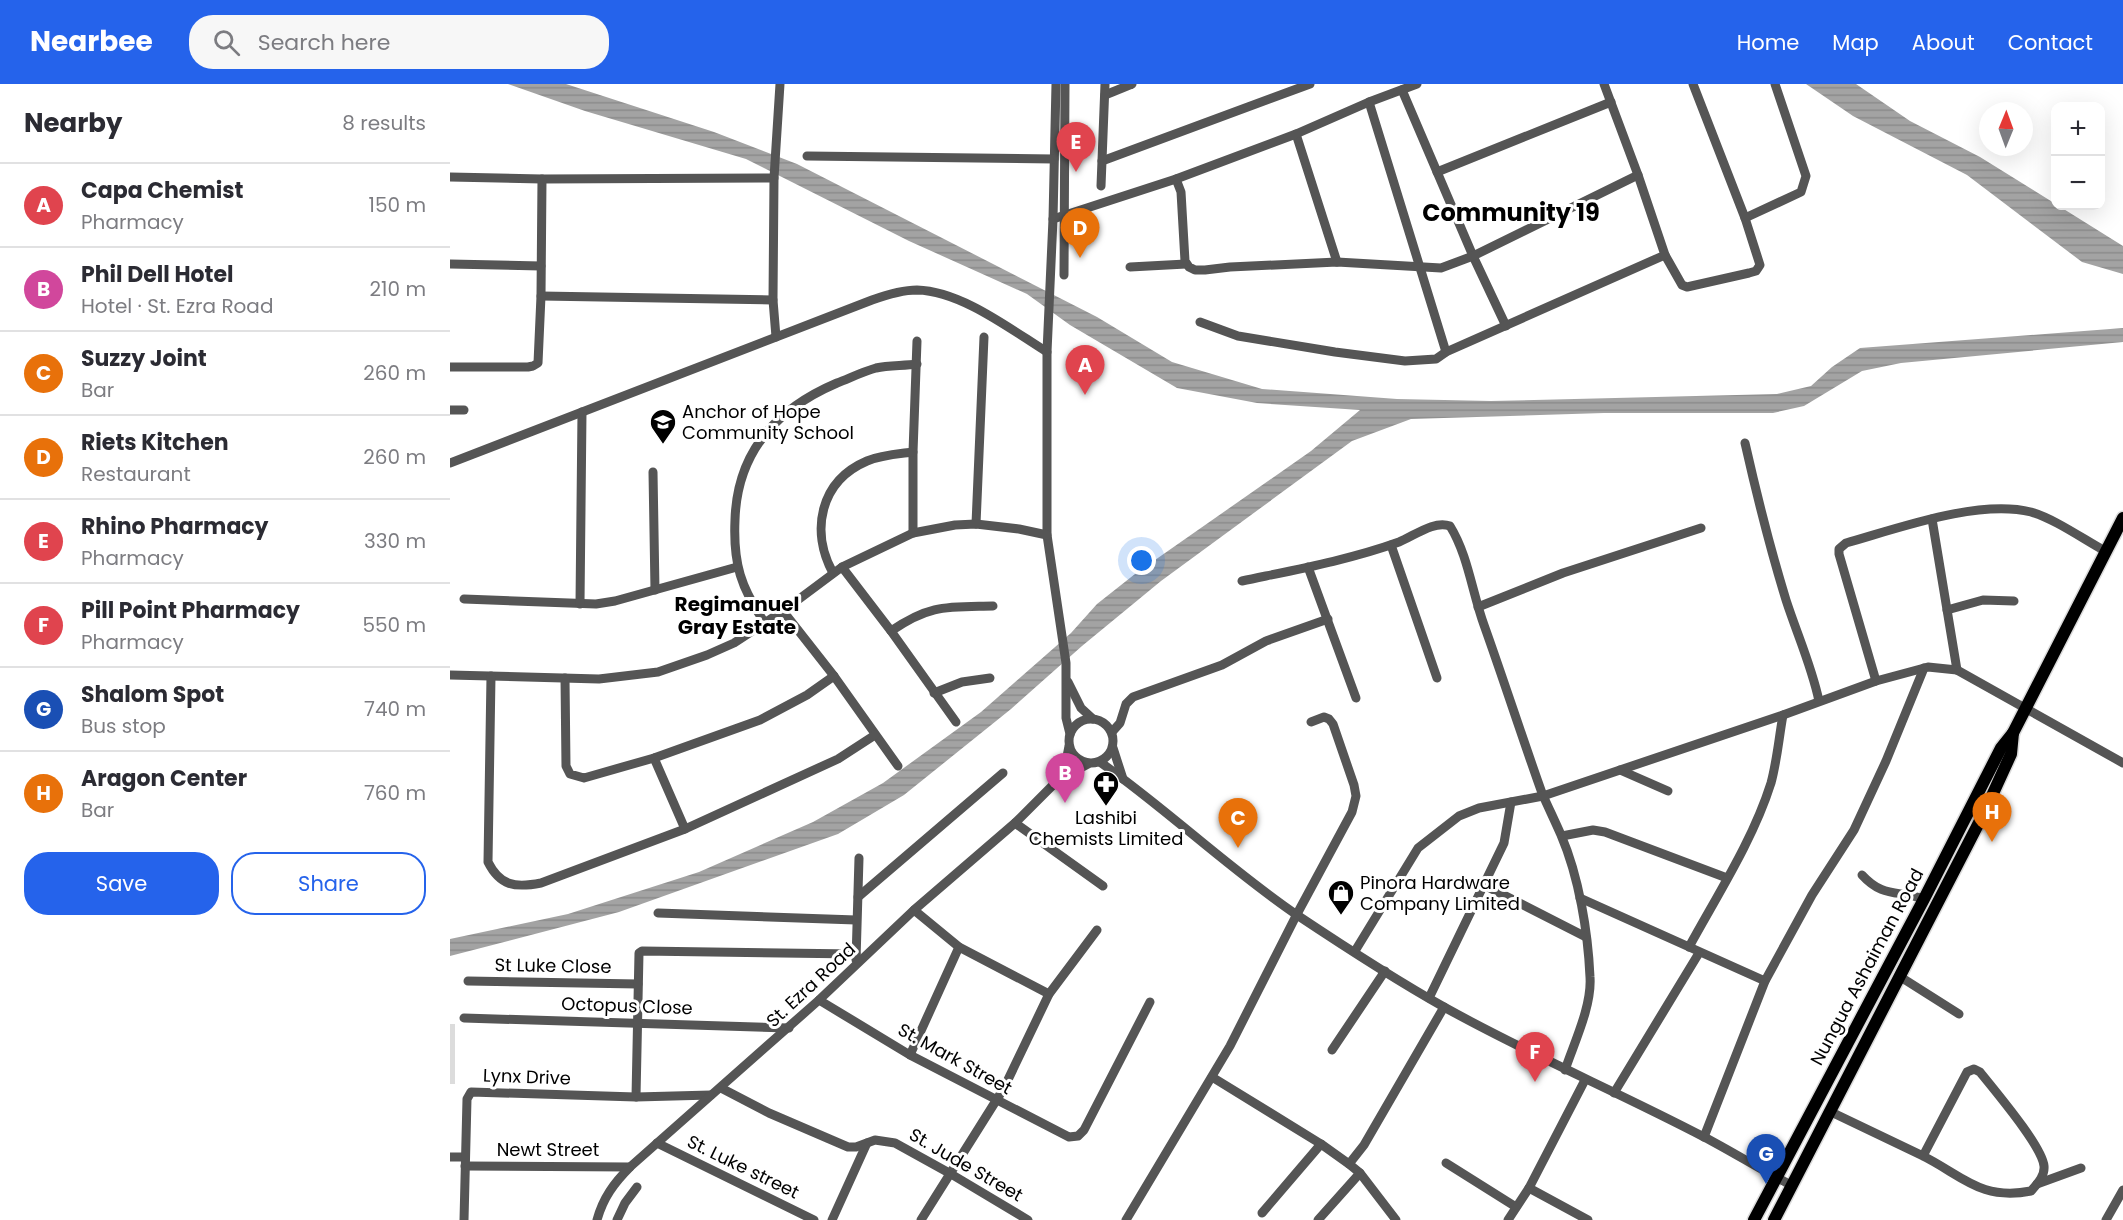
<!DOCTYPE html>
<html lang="en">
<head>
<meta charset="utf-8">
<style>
	:root { --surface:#fff; --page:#f7f7f7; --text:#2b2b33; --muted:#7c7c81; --line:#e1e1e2; --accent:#2563eb }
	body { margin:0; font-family:Poppins,sans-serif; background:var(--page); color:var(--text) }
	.controls { position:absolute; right:18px; top:18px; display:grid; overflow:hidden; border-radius:12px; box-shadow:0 6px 24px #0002 }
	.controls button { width:54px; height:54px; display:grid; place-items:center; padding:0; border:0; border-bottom:2px solid var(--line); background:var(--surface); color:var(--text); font:30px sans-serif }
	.compass { position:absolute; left:1529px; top:18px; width:54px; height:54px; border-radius:50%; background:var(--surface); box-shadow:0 6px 24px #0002; rotate:1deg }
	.you { position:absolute; left:692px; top:477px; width:21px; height:21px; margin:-15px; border:4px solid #fff; border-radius:50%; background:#1a73e8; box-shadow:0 0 0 9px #1a73e833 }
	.badge { display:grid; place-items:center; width:39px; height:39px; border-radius:50%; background:var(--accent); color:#fff; font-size:20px; font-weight:700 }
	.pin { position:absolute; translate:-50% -50px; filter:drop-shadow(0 2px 3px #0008) }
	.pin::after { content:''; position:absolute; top:32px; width:21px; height:18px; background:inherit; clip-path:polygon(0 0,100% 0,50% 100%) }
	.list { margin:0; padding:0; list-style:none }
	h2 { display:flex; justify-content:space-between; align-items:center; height:78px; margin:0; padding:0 24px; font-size:26px }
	h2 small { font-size:20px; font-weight:400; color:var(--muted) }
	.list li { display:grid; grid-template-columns:39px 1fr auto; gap:18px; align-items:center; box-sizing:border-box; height:84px; padding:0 24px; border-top:2px solid var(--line) }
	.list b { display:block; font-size:22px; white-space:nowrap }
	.list p { margin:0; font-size:20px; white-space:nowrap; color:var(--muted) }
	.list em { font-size:20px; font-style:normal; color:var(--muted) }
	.actions { display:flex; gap:12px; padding:18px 24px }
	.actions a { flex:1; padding:14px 0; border:2px solid var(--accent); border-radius:24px; text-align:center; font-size:21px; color:var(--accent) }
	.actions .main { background:var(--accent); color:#fff }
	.icon { flex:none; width:33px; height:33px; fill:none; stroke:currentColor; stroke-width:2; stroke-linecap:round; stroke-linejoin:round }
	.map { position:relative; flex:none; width:1673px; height:1136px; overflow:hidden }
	header { display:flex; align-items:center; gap:36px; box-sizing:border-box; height:84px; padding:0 30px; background:var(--accent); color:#fff }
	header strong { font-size:28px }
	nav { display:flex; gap:33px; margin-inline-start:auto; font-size:21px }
	.search { width:420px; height:54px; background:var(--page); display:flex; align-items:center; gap:15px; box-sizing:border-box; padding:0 21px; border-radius:24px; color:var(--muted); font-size:22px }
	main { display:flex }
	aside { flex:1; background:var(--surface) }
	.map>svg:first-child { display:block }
	.green { fill:#dcdcdc }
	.water { fill:url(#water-rules) }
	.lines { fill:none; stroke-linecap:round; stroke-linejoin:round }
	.major-casing { stroke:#dbdbdb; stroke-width:15 }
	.minor { stroke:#555; stroke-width:9 }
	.major { stroke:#000; stroke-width:12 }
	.labels { text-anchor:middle; stroke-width:6; stroke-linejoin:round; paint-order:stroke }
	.poi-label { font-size:18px; fill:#000; stroke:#fff; text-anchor:start }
	.street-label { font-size:18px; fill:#000; stroke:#fff }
	.neighbourhood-label { font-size:20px; font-weight:bold; fill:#000; stroke:#fff }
	.district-label { font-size:24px; font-weight:bold; fill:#000; stroke:#fff }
</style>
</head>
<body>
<header>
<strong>Nearbee</strong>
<div class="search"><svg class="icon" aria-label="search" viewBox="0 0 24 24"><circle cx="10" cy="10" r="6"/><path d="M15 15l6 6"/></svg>Search here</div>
<nav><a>Home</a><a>Map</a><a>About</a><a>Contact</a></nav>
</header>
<main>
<aside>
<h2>Nearby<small>8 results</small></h2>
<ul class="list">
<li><span class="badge" style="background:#e0444e">A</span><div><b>Capa Chemist</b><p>Pharmacy</p></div><em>150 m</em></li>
<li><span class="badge" style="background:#d1479c">B</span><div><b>Phil Dell Hotel</b><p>Hotel · St. Ezra Road</p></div><em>210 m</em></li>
<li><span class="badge" style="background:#e8710a">C</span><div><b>Suzzy Joint</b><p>Bar</p></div><em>260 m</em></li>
<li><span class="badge" style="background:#e8710a">D</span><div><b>Riets Kitchen</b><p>Restaurant</p></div><em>260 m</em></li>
<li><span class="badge" style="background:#e0444e">E</span><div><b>Rhino Pharmacy</b><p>Pharmacy</p></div><em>330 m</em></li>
<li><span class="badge" style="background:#e0444e">F</span><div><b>Pill Point Pharmacy</b><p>Pharmacy</p></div><em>550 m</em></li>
<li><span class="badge" style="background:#1a4fb4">G</span><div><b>Shalom Spot</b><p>Bus stop</p></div><em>740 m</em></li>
<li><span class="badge" style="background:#e8710a">H</span><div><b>Aragon Center</b><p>Bar</p></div><em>760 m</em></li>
</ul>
<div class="actions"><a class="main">Save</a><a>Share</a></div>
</aside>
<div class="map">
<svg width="1673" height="1136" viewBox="0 0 1673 1136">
	<defs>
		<pattern id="water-rules" width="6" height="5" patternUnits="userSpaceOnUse" patternTransform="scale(1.5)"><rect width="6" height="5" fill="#a3a3a3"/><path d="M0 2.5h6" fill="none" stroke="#8b8b8b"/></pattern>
	</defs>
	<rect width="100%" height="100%" fill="#fff"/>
	<rect class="green" x="0" y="940" width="5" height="60"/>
	<g class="water">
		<polygon points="58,0 116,0 264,48 347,80 647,233 722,278 812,305 947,315 1041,317 1327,310 1361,302 1382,283 1410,264 1673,244 1673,258 1451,279 1412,287 1354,322 1323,329 1154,329 961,335 902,357 711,497 632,562 561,625 454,711 388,750 169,828 0,872 0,855 118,830 249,788 363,738 433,699 531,628 621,549 647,520 685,490 861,367 910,326 807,319 727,304 620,241 577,210 459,157 296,75 135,27"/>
		<polygon points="1356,0 1406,0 1460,37 1530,73 1673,162 1673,190 1632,178 1517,91 1403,32"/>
	</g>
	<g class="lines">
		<g class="major-casing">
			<g id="major">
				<polyline points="1304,1136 1474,815 1551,664 1563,649 1673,434"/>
				<polyline points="1324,1136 1535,727 1561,670 1563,649"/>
			</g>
		</g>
		<g class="minor">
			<polyline points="606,0 603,135 597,268 597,451 616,579 616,634 620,650"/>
			<polyline points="952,6 1023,172 1056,242"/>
			<polyline points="655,11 682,0"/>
			<polyline points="919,18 996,268"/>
			<polyline points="846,50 887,178"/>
			<polyline points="357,72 604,75"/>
			<polyline points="652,77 860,0"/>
			<polyline points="987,88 1161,18"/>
			<polyline points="0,93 92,95 324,94"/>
			<polyline points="726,95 731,108 735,177 739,183 745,186 755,186 780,183 887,178 991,184 1023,172 1188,91"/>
			<polyline points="651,102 655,0"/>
			<polyline points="1295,134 1351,108 1356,92 1325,0"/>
			<polyline points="603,135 726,95 846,50 919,18 967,0"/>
			<polyline points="1215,171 1232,201 1237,203 1299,189 1306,187 1310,181 1295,134 1243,0"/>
			<polyline points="0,180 91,182"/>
			<polyline points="680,183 736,180"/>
			<polyline points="614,191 615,0"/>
			<polyline points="91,212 323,216"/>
			<polyline points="750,238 788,252 885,268 955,277 986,275 996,268 1215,171 1188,91 1154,0"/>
			<polyline points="326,253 323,216 324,94 330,0"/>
			<polyline points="0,283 78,283 83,282 88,279 91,212 92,95"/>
			<polyline points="0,326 14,326"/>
			<path d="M1295,359C1307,412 1320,464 1336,516C1347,550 1362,583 1369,617"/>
			<path d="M0,379L422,216C436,211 451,206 467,206C511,207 560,245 597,268"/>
			<polyline points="203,388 205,506"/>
			<polyline points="1482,435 1507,586"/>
			<polyline points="526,440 534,253"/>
			<polyline points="463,449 463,368 467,257"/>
			<polyline points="941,461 987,594"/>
			<polyline points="392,483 441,547 506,638"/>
			<polyline points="858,483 906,614"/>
			<path d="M383,489C360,447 370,397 417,377C431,371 448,370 463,368"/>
			<path d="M792,497C844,486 899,476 949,458C964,452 984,436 1000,442C1018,471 1022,508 1034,541C1054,597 1072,653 1092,709C1098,723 1105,737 1111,751C1129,793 1138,848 1140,893C1142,922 1124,959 1115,986"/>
			<polyline points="14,515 146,520 165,517 287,483"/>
			<polyline points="130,520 132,328"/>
			<polyline points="1028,523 1113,489 1251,444"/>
			<polyline points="1497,526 1533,516 1564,517"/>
			<polyline points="333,527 384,592 448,682"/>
			<path d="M315,539C291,504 283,480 285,436C287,368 326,325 387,299C400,294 412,288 426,284C439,281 453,282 467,280"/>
			<path d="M441,547C480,520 497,523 543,522"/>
			<polyline points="0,591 149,595 208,588 257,571 284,559 333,527 392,483 463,449 505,441 526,440 569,445 597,451"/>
			<path d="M41,592L38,778C50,802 65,804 91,799L235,745L388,675L425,651"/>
			<polyline points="115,594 116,682 120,690 134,694 204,674 310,636 357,611 384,592"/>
			<path d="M1426,597L1389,470V465L1396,459C1449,444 1528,415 1581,428C1605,435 1633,455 1655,467"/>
			<polyline points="618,598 631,624 643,635"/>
			<polyline points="484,609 512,598 540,594"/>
			<circle cx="641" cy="657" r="22"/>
			<polyline points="662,648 670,639 676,620 683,613 772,581 816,557 878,535"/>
			<polyline points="663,664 673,695"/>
			<polyline points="204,674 235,745"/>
			<path d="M650,678C718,726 778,784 847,831C895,863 944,895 994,923C1078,970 1168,1008 1254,1053C1283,1068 1311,1086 1341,1101"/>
			<polyline points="1170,686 1218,707"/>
			<polyline points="609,694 615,683 619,662"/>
			<polyline points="565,739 653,802"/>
			<polyline points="1112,752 1143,746 1155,748 1277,794"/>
			<path d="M1412,791C1433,814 1447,806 1474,815"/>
			<polyline points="1034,801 1136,853"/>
			<polyline points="408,813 553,689"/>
			<polyline points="1130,814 1315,897"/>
			<polyline points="464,826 509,863 599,910"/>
			<polyline points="208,829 406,836"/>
			<path d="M1239,863C1268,810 1303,756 1321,699C1327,677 1329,653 1333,631"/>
			<polyline points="905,867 968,764 1009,732 1029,724 1093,712 1333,631 1426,597 1478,583 1507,586 1673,679"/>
			<polyline points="406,876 409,774"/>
			<polyline points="1449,892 1509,930"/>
			<polyline points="18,897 188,900"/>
			<polyline points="979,914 1054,759 1061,718"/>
			<polyline points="369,916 460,971 619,1053 628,1052 634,1046 700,918"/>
			<polyline points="14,934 339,944"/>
			<polyline points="882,966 935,887"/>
			<polyline points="460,971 509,863"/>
			<polyline points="762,993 871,1060 899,1080 910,1089 946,1136"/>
			<polyline points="271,1004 319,1029 398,1063 406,1063 425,1056 445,1059 501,1090 578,1136"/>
			<polyline points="1164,1009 1249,869"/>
			<polyline points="186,1013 189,869 192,867 406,870"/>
			<path d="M1379,1027C1410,1042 1440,1056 1471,1071C1512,1091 1530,1117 1581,1107C1587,1100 1595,1092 1594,1082C1592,1062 1545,1007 1530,988L1524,985L1517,988L1473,1072"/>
			<polyline points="1254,1053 1315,897 1362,811 1404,746 1436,677 1474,584"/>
			<polyline points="207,1059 364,1136"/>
			<polyline points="0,1073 15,1073"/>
			<polyline points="996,1079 1066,1123"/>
			<polyline points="899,1080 914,1061 994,923"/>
			<polyline points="15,1082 180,1083"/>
			<polyline points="1587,1100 1631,1084"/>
			<polyline points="1079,1104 1138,1136"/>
			<polyline points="812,1129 871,1060"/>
			<polyline points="14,1136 17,1015 21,1008 186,1013 261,1011"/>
			<path d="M147,1136C153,1114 164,1099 180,1083L369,916L464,826L565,739L608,696L638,680"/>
			<polyline points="167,1136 175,1119 187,1103"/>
			<polyline points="382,1136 417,1059"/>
			<polyline points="471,1136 554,1004 599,910 647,846"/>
			<polyline points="676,1136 780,962 847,830 902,728 906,712 904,701 883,640 879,635 874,633 861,638"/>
			<polyline points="868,1136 910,1089"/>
			<polyline points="1058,1136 1079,1104 1135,996"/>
			<polyline points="1656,1136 1673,1106"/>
		</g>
		<use href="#major" class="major"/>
	</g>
	<defs>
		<g id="school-pin" transform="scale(1.35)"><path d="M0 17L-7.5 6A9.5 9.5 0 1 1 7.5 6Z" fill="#000" stroke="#fff"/><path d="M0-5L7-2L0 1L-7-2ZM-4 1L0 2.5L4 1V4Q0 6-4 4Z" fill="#fff"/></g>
		<g id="pharmacy-pin" transform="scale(1.35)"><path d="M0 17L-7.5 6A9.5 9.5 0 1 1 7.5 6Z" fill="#000" stroke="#fff"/><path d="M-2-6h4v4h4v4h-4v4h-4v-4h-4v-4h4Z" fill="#fff"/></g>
		<g id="shop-pin" transform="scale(1.35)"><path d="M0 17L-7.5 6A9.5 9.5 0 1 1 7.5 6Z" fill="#000" stroke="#fff"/><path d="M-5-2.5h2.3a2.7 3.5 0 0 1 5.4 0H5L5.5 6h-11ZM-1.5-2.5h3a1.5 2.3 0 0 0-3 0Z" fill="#fff"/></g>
	</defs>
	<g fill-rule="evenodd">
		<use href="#school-pin" x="213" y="338"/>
		<use href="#pharmacy-pin" x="656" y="700"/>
		<use href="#shop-pin" x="891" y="809"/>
	</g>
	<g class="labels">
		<g class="poi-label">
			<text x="232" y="334">Anchor of Hope<tspan x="232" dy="21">Community School</tspan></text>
			<text x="656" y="740" text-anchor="middle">Lashibi<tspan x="656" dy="21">Chemists Limited</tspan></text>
			<text x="910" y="805">Pinora Hardware<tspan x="910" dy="21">Company Limited</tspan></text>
		</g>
		<g class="street-label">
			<text transform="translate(103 882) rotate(1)" y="6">St Luke Close</text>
			<text transform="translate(1417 883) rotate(-62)" y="6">Nungua Ashaiman Road</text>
			<text transform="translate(361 901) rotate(-43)" y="6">St. Ezra Road</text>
			<text transform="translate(177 922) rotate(2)" y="6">Octopus Close</text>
			<text transform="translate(505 975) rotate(29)" y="6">St. Mark Street</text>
			<text transform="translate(77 993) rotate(2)" y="6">Lynx Drive</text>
			<text x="98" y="1072">Newt Street</text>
			<text transform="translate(516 1081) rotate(30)" y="6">St. Jude Street</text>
			<text transform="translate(293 1083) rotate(26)" y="6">St. Luke street</text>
		</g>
		<g class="neighbourhood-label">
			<text x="287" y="527">Regimanuel<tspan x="287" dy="23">Gray Estate</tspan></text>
		</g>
		<g class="district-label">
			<text x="1061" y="137">Community 19</text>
		</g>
	</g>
</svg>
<div class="controls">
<button>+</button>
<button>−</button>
</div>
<svg class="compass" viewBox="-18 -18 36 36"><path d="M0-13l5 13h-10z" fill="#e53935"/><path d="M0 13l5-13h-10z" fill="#7c7c81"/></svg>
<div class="you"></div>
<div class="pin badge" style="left:635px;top:311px;background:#e0444e">A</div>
<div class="pin badge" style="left:615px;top:719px;background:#d1479c">B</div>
<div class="pin badge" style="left:788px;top:764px;background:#e8710a">C</div>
<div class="pin badge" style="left:630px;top:174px;background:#e8710a">D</div>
<div class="pin badge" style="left:626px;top:88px;background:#e0444e">E</div>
<div class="pin badge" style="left:1085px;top:998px;background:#e0444e">F</div>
<div class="pin badge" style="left:1316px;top:1100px;background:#1a4fb4">G</div>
<div class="pin badge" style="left:1542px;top:758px;background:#e8710a">H</div>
</div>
</main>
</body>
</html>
